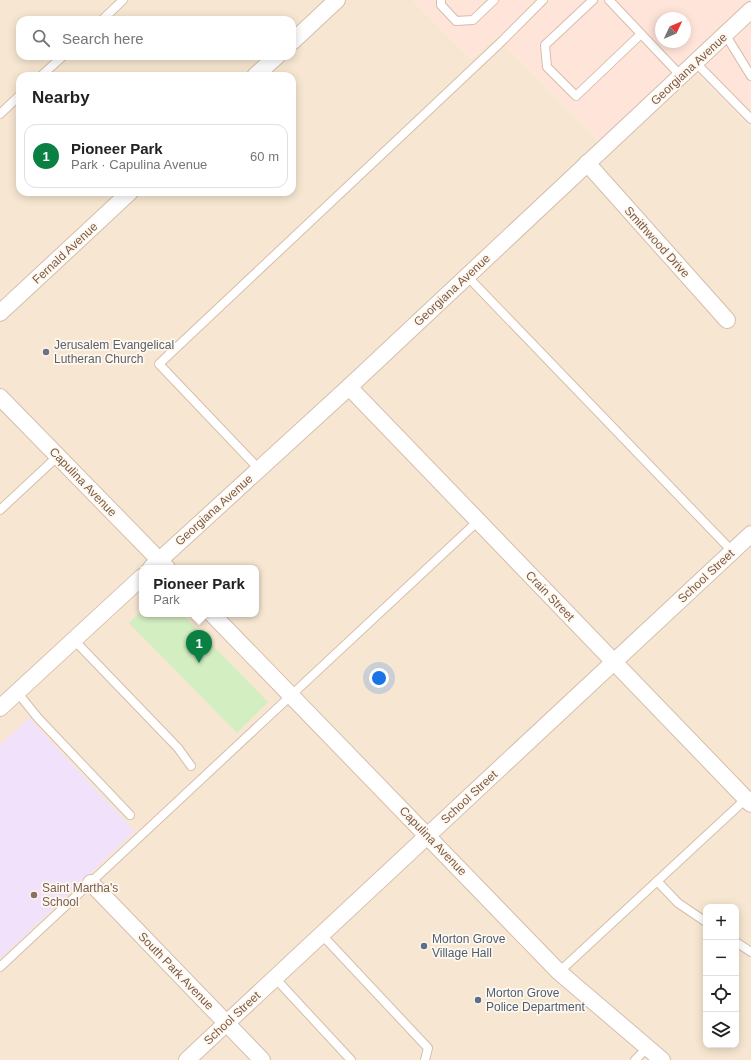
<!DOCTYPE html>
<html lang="en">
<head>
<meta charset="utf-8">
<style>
	:root { --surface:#fff; --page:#f6f6f6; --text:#222; --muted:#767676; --line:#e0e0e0; --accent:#0b8043 }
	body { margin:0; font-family:Helvetica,sans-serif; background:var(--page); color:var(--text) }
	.controls { position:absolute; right:12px; bottom:12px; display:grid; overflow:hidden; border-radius:8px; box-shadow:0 2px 10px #0003 }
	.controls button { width:36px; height:36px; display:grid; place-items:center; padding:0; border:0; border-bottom:1px solid var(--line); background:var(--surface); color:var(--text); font:20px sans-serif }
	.compass { position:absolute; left:655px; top:12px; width:36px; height:36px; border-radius:50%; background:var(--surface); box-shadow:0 2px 10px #0003; rotate:46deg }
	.you { position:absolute; left:379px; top:678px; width:14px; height:14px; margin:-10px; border:3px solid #fff; border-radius:50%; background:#1a73e8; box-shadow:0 0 0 6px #1a73e833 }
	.badge { display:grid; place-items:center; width:26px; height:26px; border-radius:50%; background:var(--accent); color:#fff; font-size:13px; font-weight:700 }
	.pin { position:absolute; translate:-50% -33px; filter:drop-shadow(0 1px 2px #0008) }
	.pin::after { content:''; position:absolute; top:21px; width:14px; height:12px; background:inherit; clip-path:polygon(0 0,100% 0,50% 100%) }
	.popup { position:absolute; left:139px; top:565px; width:120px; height:52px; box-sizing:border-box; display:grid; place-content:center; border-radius:8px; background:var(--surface); filter:drop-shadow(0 1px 3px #0005); font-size:13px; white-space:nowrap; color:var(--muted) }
	.popup b { font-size:15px; color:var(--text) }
	.popup::after { content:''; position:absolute; left:50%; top:100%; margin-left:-8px; border:8px solid transparent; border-top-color:var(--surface) }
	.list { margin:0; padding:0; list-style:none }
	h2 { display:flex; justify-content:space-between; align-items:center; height:52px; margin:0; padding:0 16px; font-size:17px }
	h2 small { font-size:13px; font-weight:400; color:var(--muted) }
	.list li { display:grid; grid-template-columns:26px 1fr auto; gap:12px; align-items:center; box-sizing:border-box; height:64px; margin:0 8px 8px; padding:0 8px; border:1px solid var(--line); border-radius:12px }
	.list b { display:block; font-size:15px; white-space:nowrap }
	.list p { margin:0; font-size:13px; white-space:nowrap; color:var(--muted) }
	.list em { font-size:13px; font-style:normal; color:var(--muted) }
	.icon { flex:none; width:22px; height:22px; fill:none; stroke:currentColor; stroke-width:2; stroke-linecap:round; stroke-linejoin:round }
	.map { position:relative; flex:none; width:751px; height:1060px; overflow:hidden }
	.search { position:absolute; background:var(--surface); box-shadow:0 2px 10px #0003; left:16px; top:16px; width:280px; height:44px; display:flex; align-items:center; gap:10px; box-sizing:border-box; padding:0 14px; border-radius:12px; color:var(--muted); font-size:15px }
	.panel { position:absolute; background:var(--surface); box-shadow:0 2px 10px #0003; left:16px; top:72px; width:280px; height:124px; border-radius:12px }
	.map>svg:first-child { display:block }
	.residential { fill:#f7e7d2; fill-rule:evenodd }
	.commercial { fill:#ffe4d9; fill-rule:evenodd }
	.education { fill:#f2e1fb }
	.park { fill:#d3eec1 }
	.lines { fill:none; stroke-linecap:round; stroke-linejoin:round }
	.service-casing { stroke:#d5beac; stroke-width:10 }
	.minor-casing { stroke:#d5beac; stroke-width:18 }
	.service { stroke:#fff; stroke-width:8 }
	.minor { stroke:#fff; stroke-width:16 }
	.worship-dot { fill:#6b7280; stroke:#fff8ee; stroke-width:1.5 }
	.education-dot { fill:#8d6e63; stroke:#fff8ee; stroke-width:1.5 }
	.service-dot { fill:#5c6f8a; stroke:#fff8ee; stroke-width:1.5 }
	.labels { text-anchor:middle; stroke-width:3.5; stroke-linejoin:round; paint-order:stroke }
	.street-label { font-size:12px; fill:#7b5947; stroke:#fff8ee }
	.worship-label { font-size:12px; fill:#5b616d; stroke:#fff8ee; text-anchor:start }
	.education-label { font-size:12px; fill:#785e54; stroke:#fff8ee; text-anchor:start }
	.service-label { font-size:12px; fill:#4e5e75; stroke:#fff8ee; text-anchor:start }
</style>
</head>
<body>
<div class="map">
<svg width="751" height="1060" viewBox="0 0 751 1060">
	<rect width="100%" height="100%" fill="#fff5e5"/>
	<path class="residential" d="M0,0H413L471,59L496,36L602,145L687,63L751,128V1060H0ZM20,20H292V56H20ZM20,76H292V192H20ZM142,568H256V614H142ZM706,907H736V1045H706Z"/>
	<path class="commercial" d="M413,0H751V128L687,63L602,145L496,36L471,59ZM661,18H685V42H661Z"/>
	<polygon class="education" points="29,718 135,831 0,959 0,745"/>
	<polygon class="park" points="142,610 142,614 182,614 268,702 237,733 129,623"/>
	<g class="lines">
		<g class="service-casing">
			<g id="service">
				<polyline points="441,0 441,5 456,21 473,20 494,0"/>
				<polyline points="593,0 545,45 547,67 576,96 641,34"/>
				<polyline points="609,0 681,76"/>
				<polyline points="102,20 123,0"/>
				<polyline points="725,34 751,76"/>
				<polyline points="695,62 751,119"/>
				<polyline points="41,76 63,56"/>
				<polyline points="0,114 20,95"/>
				<polyline points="467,276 732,551"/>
				<polyline points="259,469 159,364 499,44 543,0"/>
				<polyline points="0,510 58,456"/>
				<polyline points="74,640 178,748 191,766"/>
				<polyline points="17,692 38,718 130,815"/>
				<polyline points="657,881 678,903 706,922"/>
				<polyline points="322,935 428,1048 425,1060"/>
				<polyline points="736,942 751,952"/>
				<polyline points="0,967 478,521"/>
				<polyline points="559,972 748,797"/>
				<polyline points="275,978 351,1060"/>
				<polyline points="635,1060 648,1047"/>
			</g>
		</g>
		<g class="minor-casing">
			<g id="minor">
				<polyline points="292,42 337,0"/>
				<polyline points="255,76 277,56"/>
				<polyline points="587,163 727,320"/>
				<polyline points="0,313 130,192"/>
				<polyline points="349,387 751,804"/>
				<polyline points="0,397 167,568"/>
				<polyline points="151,568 349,387 751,10"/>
				<polyline points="212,614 559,972 662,1060"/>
				<polyline points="0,708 142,577"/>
				<polyline points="91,883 262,1060"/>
				<polyline points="187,1060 751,534"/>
			</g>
		</g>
		<use href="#service" class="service"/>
		<use href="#minor" class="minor"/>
	</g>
	<circle class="worship-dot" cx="46" cy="352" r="4"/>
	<circle class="education-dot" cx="34" cy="895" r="4"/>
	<g class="service-dot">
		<circle cx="424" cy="946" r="4"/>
		<circle cx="478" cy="1000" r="4"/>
	</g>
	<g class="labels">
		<g class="street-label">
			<text transform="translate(689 69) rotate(-43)" y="4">Georgiana Avenue</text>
			<text transform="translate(657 242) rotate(48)" y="4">Smithwood Drive</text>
			<text transform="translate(65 253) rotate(-43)" y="4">Fernald Avenue</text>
			<text transform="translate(452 290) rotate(-43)" y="4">Georgiana Avenue</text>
			<text transform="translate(83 482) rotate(46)" y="4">Capulina Avenue</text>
			<text transform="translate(214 510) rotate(-42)" y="4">Georgiana Avenue</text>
			<text transform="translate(706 576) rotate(-43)" y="4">School Street</text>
			<text transform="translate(550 596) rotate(46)" y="4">Crain Street</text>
			<text transform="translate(469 797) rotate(-43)" y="4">School Street</text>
			<text transform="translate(433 841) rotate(46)" y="4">Capulina Avenue</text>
			<text transform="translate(176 971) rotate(46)" y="4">South Park Avenue</text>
			<text transform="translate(232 1018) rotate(-43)" y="4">School Street</text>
		</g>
		<g class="worship-label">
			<text x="54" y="349">Jerusalem Evangelical<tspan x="54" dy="14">Lutheran Church</tspan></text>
		</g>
		<g class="education-label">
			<text x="42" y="892">Saint Martha's<tspan x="42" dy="14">School</tspan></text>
		</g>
		<g class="service-label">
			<text x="432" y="943">Morton Grove<tspan x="432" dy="14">Village Hall</tspan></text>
			<text x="486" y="997">Morton Grove<tspan x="486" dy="14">Police Department</tspan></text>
		</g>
	</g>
</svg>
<div class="controls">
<button>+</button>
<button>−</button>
<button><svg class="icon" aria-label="locate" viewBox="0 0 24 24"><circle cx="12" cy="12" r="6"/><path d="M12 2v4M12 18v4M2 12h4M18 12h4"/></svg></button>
<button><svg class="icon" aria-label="layers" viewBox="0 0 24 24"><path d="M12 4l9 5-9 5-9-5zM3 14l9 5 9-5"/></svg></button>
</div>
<svg class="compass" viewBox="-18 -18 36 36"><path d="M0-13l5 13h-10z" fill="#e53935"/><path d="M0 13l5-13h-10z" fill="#767676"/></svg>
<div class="you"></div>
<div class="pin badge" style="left:199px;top:663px">1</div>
<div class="popup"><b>Pioneer Park</b>Park</div>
<div class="search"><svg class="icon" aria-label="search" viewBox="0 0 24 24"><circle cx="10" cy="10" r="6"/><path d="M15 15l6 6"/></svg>Search here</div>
<section class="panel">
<h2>Nearby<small></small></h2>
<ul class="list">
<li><span class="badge">1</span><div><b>Pioneer Park</b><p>Park · Capulina Avenue</p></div><em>60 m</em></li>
</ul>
</section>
</div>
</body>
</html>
